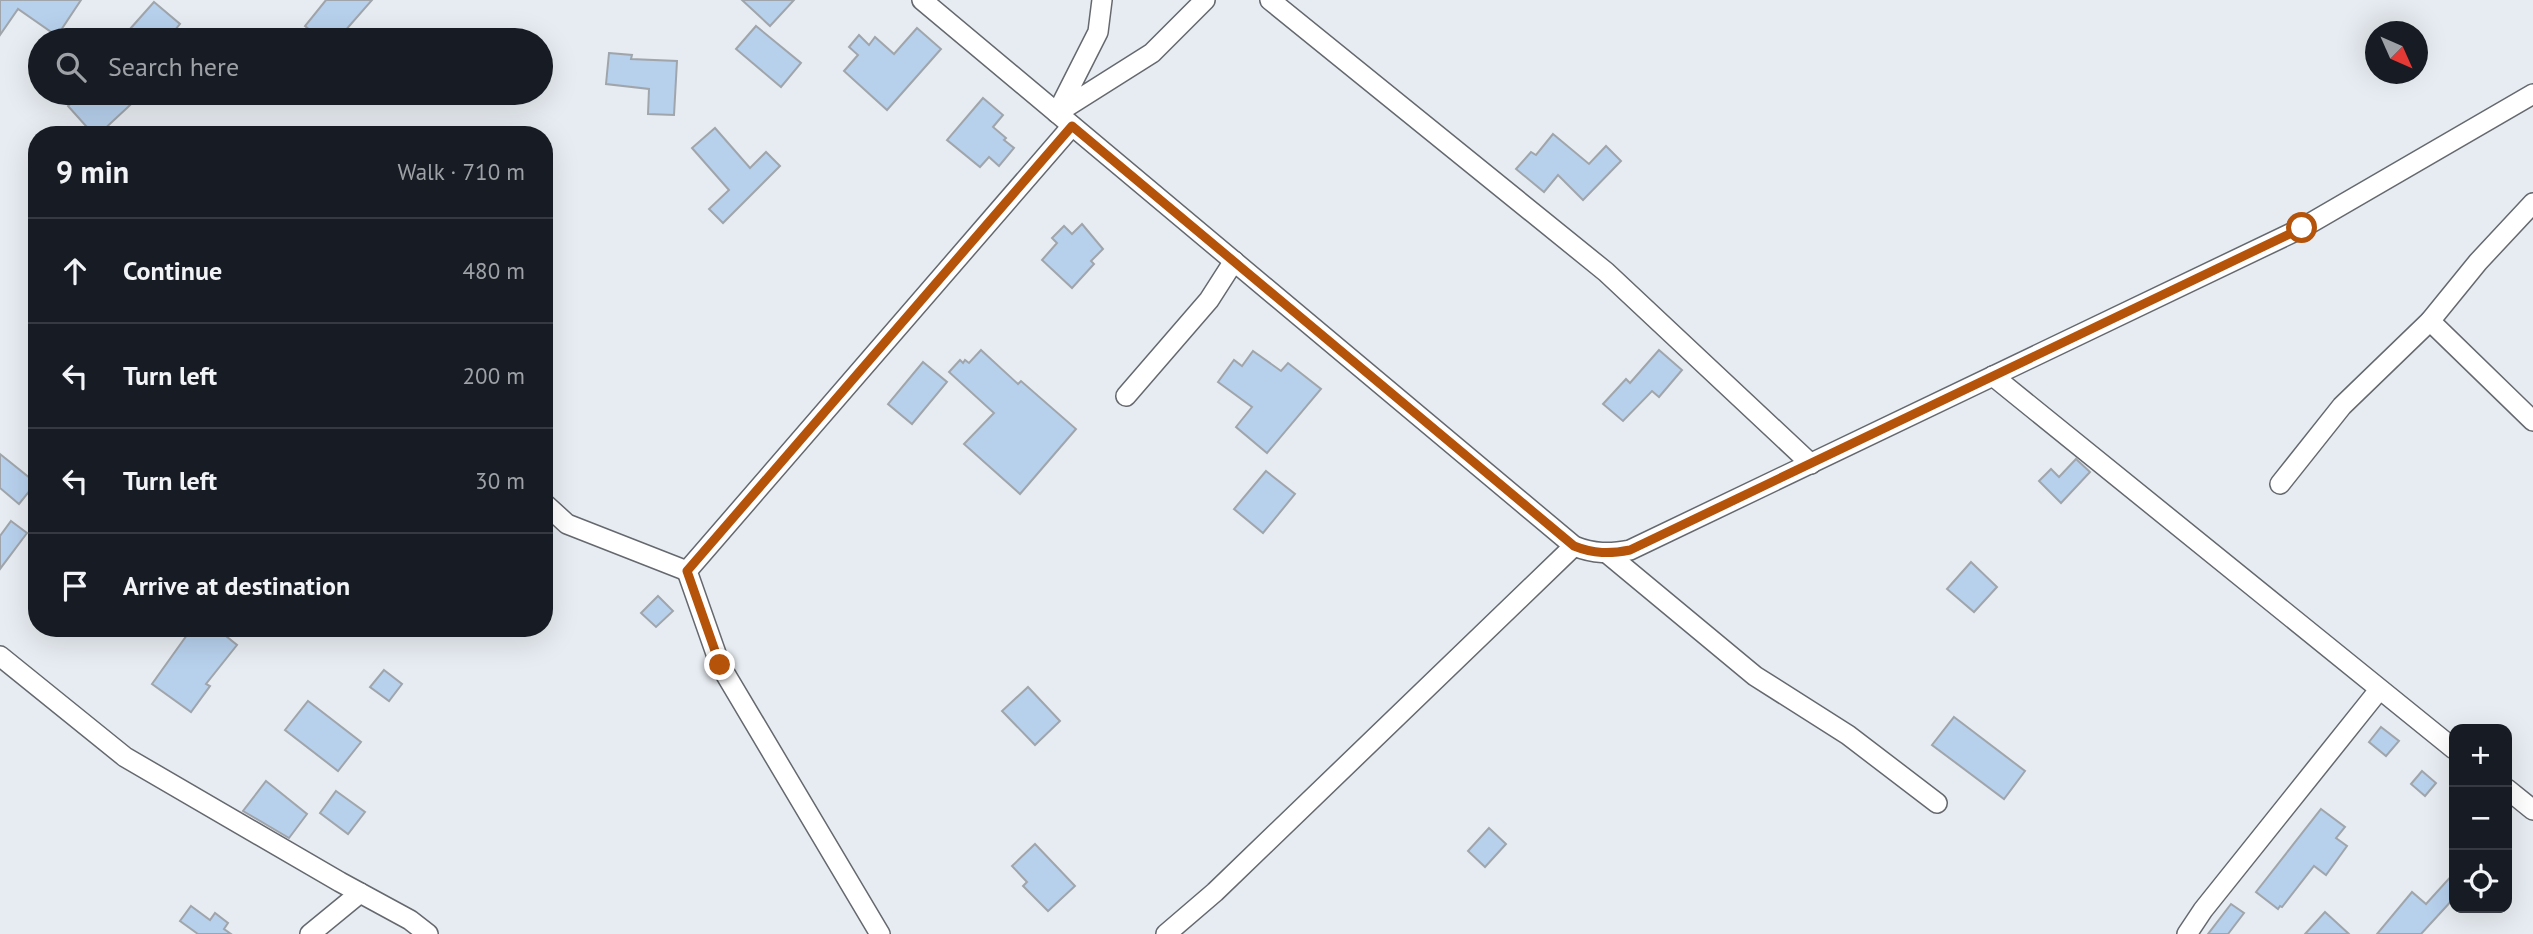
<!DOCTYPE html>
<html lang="en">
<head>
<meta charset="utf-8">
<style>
	:root { --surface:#171b24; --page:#242831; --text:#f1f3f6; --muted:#9ea1a6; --line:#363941 }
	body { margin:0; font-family:"PT Sans",sans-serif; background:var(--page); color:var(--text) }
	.controls { position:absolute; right:21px; bottom:21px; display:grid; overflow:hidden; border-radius:14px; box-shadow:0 7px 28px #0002 }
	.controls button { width:63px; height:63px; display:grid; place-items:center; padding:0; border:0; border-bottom:2px solid var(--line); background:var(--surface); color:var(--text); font:35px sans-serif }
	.compass { position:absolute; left:2365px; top:21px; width:63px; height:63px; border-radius:50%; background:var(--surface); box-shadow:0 7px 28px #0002; rotate:135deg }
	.stop { position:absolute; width:21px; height:21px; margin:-16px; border:5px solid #b45309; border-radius:50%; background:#fff }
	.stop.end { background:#b45309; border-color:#fff; box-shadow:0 2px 7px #0008 }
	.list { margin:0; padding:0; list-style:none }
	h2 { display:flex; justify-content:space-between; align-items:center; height:91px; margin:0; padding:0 28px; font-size:30px }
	h2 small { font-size:23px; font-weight:400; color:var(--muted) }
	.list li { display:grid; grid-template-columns:46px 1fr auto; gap:21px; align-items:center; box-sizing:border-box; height:105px; padding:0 28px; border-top:2px solid var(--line) }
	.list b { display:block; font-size:26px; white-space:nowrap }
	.list em { font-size:23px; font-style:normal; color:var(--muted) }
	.icon { flex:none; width:38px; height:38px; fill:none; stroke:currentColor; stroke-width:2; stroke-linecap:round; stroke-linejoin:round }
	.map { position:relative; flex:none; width:2533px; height:934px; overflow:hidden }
	.search { position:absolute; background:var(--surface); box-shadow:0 7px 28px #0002; left:28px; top:28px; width:525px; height:77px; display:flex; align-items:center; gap:18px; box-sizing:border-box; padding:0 24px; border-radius:38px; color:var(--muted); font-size:26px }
	.panel { position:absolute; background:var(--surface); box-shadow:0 7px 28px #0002; left:28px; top:126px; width:525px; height:511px; border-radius:28px }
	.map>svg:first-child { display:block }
	.building { fill:#b7d0ec; stroke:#a0a5ab; stroke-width:2 }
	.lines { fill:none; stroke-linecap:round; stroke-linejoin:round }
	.minor-casing { stroke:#65696f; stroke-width:22 }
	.minor { stroke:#fff; stroke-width:19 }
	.route { stroke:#b45309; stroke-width:9 }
</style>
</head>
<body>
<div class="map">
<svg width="2533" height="934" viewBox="0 0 2533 934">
	<rect width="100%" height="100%" fill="#e7ecf2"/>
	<g class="building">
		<polygon points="0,0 81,0 57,36 18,9 0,35"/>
		<polygon points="326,0 372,0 337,40 322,40 305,26"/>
		<polygon points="742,0 794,0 770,26"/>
		<polygon points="154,2 180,24 167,40 143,40 130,29"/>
		<polygon points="756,26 801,63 781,87 736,49"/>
		<polygon points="917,28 941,49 887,110 844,71 858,55 849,47 859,35 869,45 875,37 894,54"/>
		<polygon points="609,53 632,55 631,59 677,61 674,115 648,114 649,89 606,84"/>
		<polygon points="82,93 143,93 98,135 94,135 68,106"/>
		<polygon points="983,98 1003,115 993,127 1006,138 1004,140 1014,148 999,166 989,157 980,167 947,140"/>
		<polygon points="715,128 750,168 766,152 780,166 723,223 709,209 729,190 692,148"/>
		<polygon points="1553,134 1589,164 1606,146 1621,161 1583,200 1558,175 1544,192 1516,169 1531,152 1536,155"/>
		<polygon points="1082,224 1103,249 1091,261 1094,264 1072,288 1042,260 1057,243 1052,238 1064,226 1072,234"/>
		<polygon points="981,350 1018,384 1021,381 1076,429 1020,494 964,444 994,413 949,372 960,360 963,363 965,360 969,363"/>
		<polygon points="1659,350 1682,370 1659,397 1652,391 1623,421 1603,404 1626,379 1630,383"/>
		<polygon points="1253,351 1281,371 1288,363 1321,389 1267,453 1236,427 1252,407 1218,382 1234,360 1242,366"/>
		<polygon points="923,362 947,382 912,424 888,404"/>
		<polygon points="0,454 36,483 19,504 0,488"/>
		<polygon points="2076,459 2090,472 2061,503 2039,481 2051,469 2059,477"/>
		<polygon points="1266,471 1295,494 1263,533 1234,509"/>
		<polygon points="11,521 27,533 0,569 0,536"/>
		<polygon points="1971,562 1997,587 1974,612 1947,589"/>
		<polygon points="658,596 673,611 656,627 641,613"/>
		<polygon points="192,628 216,628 237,645 206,684 210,686 191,712 152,684"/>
		<polygon points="384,670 402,684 389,701 370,687"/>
		<polygon points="1028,687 1060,721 1035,745 1002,711"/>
		<polygon points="308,701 361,742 338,771 285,730"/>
		<polygon points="1954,717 2025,771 2004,799 1932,745"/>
		<polygon points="2381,727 2399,741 2386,756 2369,742"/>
		<polygon points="2422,771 2436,783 2425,796 2411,784"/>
		<polygon points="266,781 307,814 289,838 243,811"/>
		<polygon points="336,791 365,812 348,834 320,813"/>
		<polygon points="2321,809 2345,827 2336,838 2347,846 2326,875 2314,866 2282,907 2280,906 2278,909 2256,892"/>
		<polygon points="1489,828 1506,844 1485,867 1468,851"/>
		<polygon points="1035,844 1075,886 1048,911 1023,886 1027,882 1012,866"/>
		<polygon points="2454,873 2454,898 2421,934 2377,934 2412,892 2426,904"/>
		<polygon points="2231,904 2244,913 2228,934 2208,934"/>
		<polygon points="191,906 210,920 215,913 228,923 224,929 231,934 198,934 180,921"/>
		<polygon points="2325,912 2349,934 2305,934"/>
	</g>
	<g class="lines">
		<g class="minor-casing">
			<g id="minor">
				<path d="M922,0L1574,546C1594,554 1610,554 1630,550L2302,228L2533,94"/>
				<polyline points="1102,0 1098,32 1057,113 1152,53 1205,0"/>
				<polyline points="1270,0 1606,272 1811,464"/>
				<polyline points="2430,321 2533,421"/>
				<polyline points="1993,376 2454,749"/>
				<polyline points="1126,396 1209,300 1234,261"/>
				<polyline points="2280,484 2342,406 2430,321 2478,262 2533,203"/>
				<polyline points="544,503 567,524 687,571"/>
				<polyline points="1608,554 1755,676 1848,735 1937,803"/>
				<polyline points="0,656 125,757 340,882 410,920 428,934"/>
				<polyline points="2507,789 2533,810"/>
				<polyline points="310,934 360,893"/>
				<polyline points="880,934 720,665 687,571 1072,126"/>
				<polyline points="1166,934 1215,892 1574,546"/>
				<polyline points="2187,934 2203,910 2379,690"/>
			</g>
		</g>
		<use href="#minor" class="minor"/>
	</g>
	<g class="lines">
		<path class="route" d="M720,665L687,571L1072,126L1574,546C1594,554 1610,554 1630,550L2302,228"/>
	</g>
</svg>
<div class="controls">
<button>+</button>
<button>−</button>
<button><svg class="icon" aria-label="locate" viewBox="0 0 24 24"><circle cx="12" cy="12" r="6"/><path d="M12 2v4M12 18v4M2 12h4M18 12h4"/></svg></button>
</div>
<svg class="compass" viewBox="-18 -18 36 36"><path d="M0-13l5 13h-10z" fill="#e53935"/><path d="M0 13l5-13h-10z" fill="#9ea1a6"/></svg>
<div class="stop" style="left:2302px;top:228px"></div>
<div class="stop end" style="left:720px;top:665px"></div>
<div class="search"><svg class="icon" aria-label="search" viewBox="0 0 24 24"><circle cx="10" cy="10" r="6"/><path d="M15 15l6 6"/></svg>Search here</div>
<section class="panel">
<h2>9 min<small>Walk · 710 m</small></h2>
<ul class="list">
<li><svg class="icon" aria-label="ahead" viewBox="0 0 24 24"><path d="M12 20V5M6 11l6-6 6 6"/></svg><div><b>Continue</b></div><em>480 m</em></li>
<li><svg class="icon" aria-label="left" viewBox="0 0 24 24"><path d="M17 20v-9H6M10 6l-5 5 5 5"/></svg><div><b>Turn left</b></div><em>200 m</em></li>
<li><svg class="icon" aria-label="left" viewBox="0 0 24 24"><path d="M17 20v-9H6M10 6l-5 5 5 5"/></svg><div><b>Turn left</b></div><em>30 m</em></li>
<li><svg class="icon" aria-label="arrive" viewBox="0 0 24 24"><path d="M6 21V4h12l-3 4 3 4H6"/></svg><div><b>Arrive at destination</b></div></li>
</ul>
</section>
</div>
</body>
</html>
